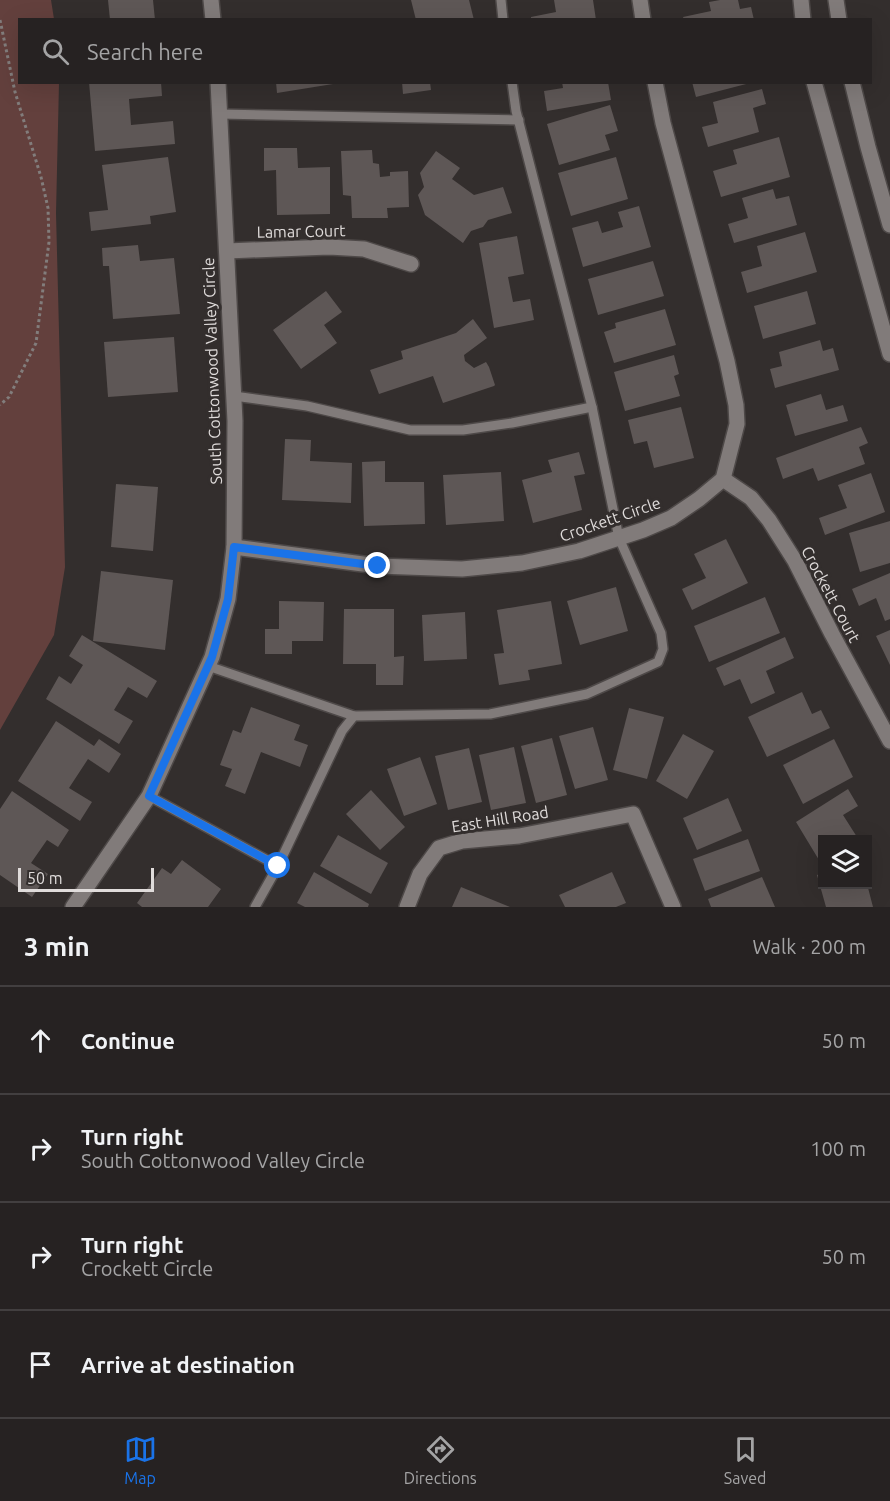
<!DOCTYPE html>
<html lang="en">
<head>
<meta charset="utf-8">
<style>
	:root { --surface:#262222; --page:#322f2f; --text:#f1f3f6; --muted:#a4a4a5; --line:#423f40; --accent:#1a73e8 }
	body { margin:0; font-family:Ubuntu,sans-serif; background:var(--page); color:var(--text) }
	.controls { position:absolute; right:18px; bottom:18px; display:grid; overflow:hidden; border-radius:0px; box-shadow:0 6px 24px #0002 }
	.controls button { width:54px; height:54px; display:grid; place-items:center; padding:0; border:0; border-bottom:2px solid var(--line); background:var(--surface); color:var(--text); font:30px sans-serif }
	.scale { position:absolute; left:18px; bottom:15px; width:136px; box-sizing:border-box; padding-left:6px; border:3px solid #e0dcdb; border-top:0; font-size:16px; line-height:21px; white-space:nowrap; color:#e0dcdb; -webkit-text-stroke:4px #332e2d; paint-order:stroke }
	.stop { position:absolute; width:18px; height:18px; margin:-14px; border:4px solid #1a73e8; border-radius:50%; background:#fff }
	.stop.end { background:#1a73e8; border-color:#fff; box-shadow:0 2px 6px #0008 }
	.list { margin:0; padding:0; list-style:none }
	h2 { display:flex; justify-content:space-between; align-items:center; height:78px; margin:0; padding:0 24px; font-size:26px }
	h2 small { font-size:20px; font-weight:400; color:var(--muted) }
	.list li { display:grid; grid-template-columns:39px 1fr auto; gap:18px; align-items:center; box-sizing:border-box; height:108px; padding:0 24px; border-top:2px solid var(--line) }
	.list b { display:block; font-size:22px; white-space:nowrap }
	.list p { margin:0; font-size:20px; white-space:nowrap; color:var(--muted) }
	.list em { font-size:20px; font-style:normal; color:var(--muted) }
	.icon { flex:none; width:33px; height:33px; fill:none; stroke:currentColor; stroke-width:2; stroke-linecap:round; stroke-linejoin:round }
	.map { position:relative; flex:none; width:890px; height:907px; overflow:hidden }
	.search { position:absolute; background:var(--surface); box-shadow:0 6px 24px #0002; left:18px; right:18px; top:18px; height:66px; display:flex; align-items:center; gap:15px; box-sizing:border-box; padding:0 21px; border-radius:0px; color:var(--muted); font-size:22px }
	.sheet { height:510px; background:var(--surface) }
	nav { display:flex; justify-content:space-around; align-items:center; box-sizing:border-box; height:84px; border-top:2px solid var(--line); background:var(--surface); font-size:16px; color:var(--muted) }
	nav a { display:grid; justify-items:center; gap:3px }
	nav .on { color:var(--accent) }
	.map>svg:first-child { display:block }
	.green { fill:#63403d }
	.building { fill:#5e5756 }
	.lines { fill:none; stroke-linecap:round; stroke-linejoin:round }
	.lane-casing { stroke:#4e4948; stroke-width:12 }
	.street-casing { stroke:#4e4948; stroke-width:18 }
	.secondary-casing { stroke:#4e4948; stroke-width:18 }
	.path { stroke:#827d7c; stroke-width:3; stroke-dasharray:3 3; stroke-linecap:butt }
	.lane { stroke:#817b7a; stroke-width:9 }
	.street { stroke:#817b7a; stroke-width:15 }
	.secondary { stroke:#817b7a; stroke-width:15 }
	.route { stroke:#1a73e8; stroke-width:8 }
	.labels { text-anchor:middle; stroke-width:6; stroke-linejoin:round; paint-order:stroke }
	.street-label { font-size:16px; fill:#e0dcdb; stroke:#332e2d }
</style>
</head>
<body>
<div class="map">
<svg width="890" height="907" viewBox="0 0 890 907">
	<rect width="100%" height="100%" fill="#332e2d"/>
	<polygon class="green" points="0,0 51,0 54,19 20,20 20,82 59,83 56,213 65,567 54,635 0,730"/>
	<g class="building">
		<polygon points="108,0 153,0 155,20 110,20"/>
		<polygon points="411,0 469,0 474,20 416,20"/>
		<polygon points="554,0 593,0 596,20 531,20 531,17 556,12"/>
		<polygon points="720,0 738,0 740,9 751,7 754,20 684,20 683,17 711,11 709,2"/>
		<polygon points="89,82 161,82 162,96 129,99 131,125 173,121 175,144 95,151"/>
		<polygon points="276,82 333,82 333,84 277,93"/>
		<polygon points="402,82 430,82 431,90 403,94"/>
		<polygon points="562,82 608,82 611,100 547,111 544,91 563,88"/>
		<polygon points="692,82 750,82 750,83 696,97"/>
		<polygon points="762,89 766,104 753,108 759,132 708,147 702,127 718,123 713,102"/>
		<polygon points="610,105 618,131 605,135 610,150 559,165 547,124"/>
		<polygon points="779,137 790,177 721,197 713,171 737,164 733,150"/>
		<polygon points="264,148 297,148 298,168 330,167 330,214 277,215 276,170 264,171"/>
		<polygon points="372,150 373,163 379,164 380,177 390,176 390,172 408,171 409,207 387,208 388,218 352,218 351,196 343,195 341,151"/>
		<polygon points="436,151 460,168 452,179 474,195 503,187 512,213 488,220 483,227 471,231 463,243 425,215 418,195 424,187 420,173"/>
		<polygon points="168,157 176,212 150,216 151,224 91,231 89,212 108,210 102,165"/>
		<polygon points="616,157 628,199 571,216 558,173"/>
		<polygon points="773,189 776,199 789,196 797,225 734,243 728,224 748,218 742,198"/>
		<polygon points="639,206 651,247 583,267 572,228 598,221 602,233 623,227 618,212"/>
		<polygon points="805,232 817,272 747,293 741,272 762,266 757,246"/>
		<polygon points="517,236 524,274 508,277 513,302 530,299 534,320 494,328 479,243"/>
		<polygon points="138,245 140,261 174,258 180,314 113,319 109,266 103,266 102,248"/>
		<polygon points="653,261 664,296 598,315 588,279"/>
		<polygon points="326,291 342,312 324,325 337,343 301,369 273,330"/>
		<polygon points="807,291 816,324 763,339 754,306"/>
		<polygon points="665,309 676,345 614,363 604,332 616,328 615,323"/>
		<polygon points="473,319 487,338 464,355 465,361 474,368 486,362 489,367 495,385 494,386 443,403 433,376 379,394 370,370 403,359 401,351 456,333"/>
		<polygon points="174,337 178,392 108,397 104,342"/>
		<polygon points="820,340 823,351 833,348 839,370 775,388 770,369 782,366 779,352"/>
		<polygon points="674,355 679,374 674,376 680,396 625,411 614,372"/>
		<polygon points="821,394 826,410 843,405 848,421 795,436 786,405"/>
		<polygon points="681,407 694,458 654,468 647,441 634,444 628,420"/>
		<polygon points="861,427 868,443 859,447 865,464 818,481 813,468 783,479 776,458"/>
		<polygon points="285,439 311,440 310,461 352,463 351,503 282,500"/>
		<polygon points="579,452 585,474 574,476 582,510 533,523 522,480 552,472 548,460"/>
		<polygon points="385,461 385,482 424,482 425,524 364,526 362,462"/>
		<polygon points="501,472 504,521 446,525 443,475"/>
		<polygon points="871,473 885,512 825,535 819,518 847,508 838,485"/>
		<polygon points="116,484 158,487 153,551 111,547"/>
		<polygon points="890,521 890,563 860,572 849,533"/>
		<polygon points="726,539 748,583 692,610 682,589 706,578 694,554"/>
		<polygon points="101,571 173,580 165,650 93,641"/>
		<polygon points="890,573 890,619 885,621 876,598 859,606 852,589"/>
		<polygon points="616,587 628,631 580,645 567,601"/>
		<polygon points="765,597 780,633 709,662 694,626"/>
		<polygon points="279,601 324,602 323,641 292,641 292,654 265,654 265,629 279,629"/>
		<polygon points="551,601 562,664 528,670 530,680 499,685 494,654 504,653 497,610"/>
		<polygon points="344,609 394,609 394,657 404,656 403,685 376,685 376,664 343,664"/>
		<polygon points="465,612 467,659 424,661 422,615"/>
		<polygon points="890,630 890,665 876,636"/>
		<polygon points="82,635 157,681 147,698 128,687 114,710 133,721 119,744 46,699 59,676 71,684 83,665 69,656"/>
		<polygon points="785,637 794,658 766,671 775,693 751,704 740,679 724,686 716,668"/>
		<polygon points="802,692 812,714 821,710 830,728 767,757 748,717"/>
		<polygon points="251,707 300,725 294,740 308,745 300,767 261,752 245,794 225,786 232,769 220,765 233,730 241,733"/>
		<polygon points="629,708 664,717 647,779 613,770"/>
		<polygon points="56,721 94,746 99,739 121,754 109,773 88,759 69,788 92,802 80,821 18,781"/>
		<polygon points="593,727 608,780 575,789 559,736"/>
		<polygon points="683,734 714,751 687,799 656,781"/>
		<polygon points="552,738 567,795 536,803 521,746"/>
		<polygon points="834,739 853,777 803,804 783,765"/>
		<polygon points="514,747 526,803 491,810 479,755"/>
		<polygon points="469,748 482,802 448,810 435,756"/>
		<polygon points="420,757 437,804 404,816 387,769"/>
		<polygon points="848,789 858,806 843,815 857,837 853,840 822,840 822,858 819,860 796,822"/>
		<polygon points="371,790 405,827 380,850 346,814"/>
		<polygon points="12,791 69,830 58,847 47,840 31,863 48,874 32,897 0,875 0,809"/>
		<polygon points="728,798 742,831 697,850 683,818"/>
		<polygon points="338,835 388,863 371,894 320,866"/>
		<polygon points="748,839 760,871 705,891 693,859"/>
		<polygon points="182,860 221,889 208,907 142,907 137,903 162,868 171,874"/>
		<polygon points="314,872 369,904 368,907 305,907 297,903"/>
		<polygon points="612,872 626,903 616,907 565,907 559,895"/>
		<polygon points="822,873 822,884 867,884 873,907 826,907 817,875"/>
		<polygon points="762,877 775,907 711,907 708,899"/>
		<polygon points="461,887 510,907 452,907"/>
	</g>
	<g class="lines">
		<g class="lane-casing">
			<g id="lane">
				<polyline points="501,0 503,20"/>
				<polyline points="220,114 519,120"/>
				<polyline points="234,396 307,406 410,430 463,430 512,423 592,407"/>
				<polyline points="208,666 354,716"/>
				<polyline points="149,796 278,866"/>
				<polyline points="255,907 278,866 342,731 354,716 490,714 587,694 658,662 663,649 661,633 619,538 592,407 516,111 512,82"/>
			</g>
		</g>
		<g class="street-casing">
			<g id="street">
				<polyline points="211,0 213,20"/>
				<polyline points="640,0 643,20"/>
				<polyline points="227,251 329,247 364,249 411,264"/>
				<polyline points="723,479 751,498 769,520 795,561 832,634 890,741"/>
				<polyline points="234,547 378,566 462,569 522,563 579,551 643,530 671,518 699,499 723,479 737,424 736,405 727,361 663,123 655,82"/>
				<polyline points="73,907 149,796 212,657 228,599 234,547 235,421 218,82"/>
				<polyline points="407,907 420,874 439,848 462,841 519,836 633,814 673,907"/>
			</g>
		</g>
		<g class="secondary-casing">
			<g id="secondary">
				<polyline points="801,0 803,20"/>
				<polyline points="836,0 839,20"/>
				<polyline points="814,82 890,354"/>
				<polyline points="852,82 868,147 890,225"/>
			</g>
		</g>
		<polyline class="path" points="0,20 15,92 41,177 48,208 49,242 36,343 9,397 0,405"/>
		<use href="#lane" class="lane"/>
		<use href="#street" class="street"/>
		<use href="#secondary" class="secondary"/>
	</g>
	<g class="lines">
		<polyline class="route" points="278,866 149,796 212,657 228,599 234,547 378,566"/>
	</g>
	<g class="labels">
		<g class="street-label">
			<text transform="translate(301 231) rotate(-1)" y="6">Lamar Court</text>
			<text transform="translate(212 371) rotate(-92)" y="6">South Cottonwood Valley Circle</text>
			<text transform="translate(610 519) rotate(-19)" y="6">Crockett Circle</text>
			<text transform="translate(831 594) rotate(62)" y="6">Crockett Court</text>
			<text transform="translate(500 819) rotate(-9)" y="6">East Hill Road</text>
		</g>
	</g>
</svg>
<div class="controls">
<button><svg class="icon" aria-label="layers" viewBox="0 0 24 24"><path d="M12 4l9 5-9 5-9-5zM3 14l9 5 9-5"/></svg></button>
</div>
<div class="scale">50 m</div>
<div class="stop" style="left:278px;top:866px"></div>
<div class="stop end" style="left:378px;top:566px"></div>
<div class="search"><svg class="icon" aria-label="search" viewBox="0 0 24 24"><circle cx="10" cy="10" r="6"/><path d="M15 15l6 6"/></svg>Search here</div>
</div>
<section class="sheet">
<h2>3 min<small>Walk · 200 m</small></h2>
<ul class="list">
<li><svg class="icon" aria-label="ahead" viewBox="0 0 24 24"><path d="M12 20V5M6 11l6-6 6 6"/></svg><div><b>Continue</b></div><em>50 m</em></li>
<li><svg class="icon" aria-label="right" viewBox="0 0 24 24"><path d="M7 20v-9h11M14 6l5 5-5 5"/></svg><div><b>Turn right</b><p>South Cottonwood Valley Circle</p></div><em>100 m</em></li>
<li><svg class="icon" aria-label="right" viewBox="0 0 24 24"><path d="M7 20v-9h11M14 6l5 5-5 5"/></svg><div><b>Turn right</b><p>Crockett Circle</p></div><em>50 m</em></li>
<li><svg class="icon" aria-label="arrive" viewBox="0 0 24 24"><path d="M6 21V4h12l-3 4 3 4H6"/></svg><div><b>Arrive at destination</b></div></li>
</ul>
</section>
<nav>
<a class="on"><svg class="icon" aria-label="map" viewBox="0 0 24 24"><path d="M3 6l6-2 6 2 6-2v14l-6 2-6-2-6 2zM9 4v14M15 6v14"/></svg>Map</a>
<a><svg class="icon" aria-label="directions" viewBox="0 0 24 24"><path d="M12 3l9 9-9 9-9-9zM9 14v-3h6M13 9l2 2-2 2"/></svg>Directions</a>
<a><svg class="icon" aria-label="saved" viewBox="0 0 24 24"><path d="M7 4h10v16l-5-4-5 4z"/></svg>Saved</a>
</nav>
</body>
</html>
